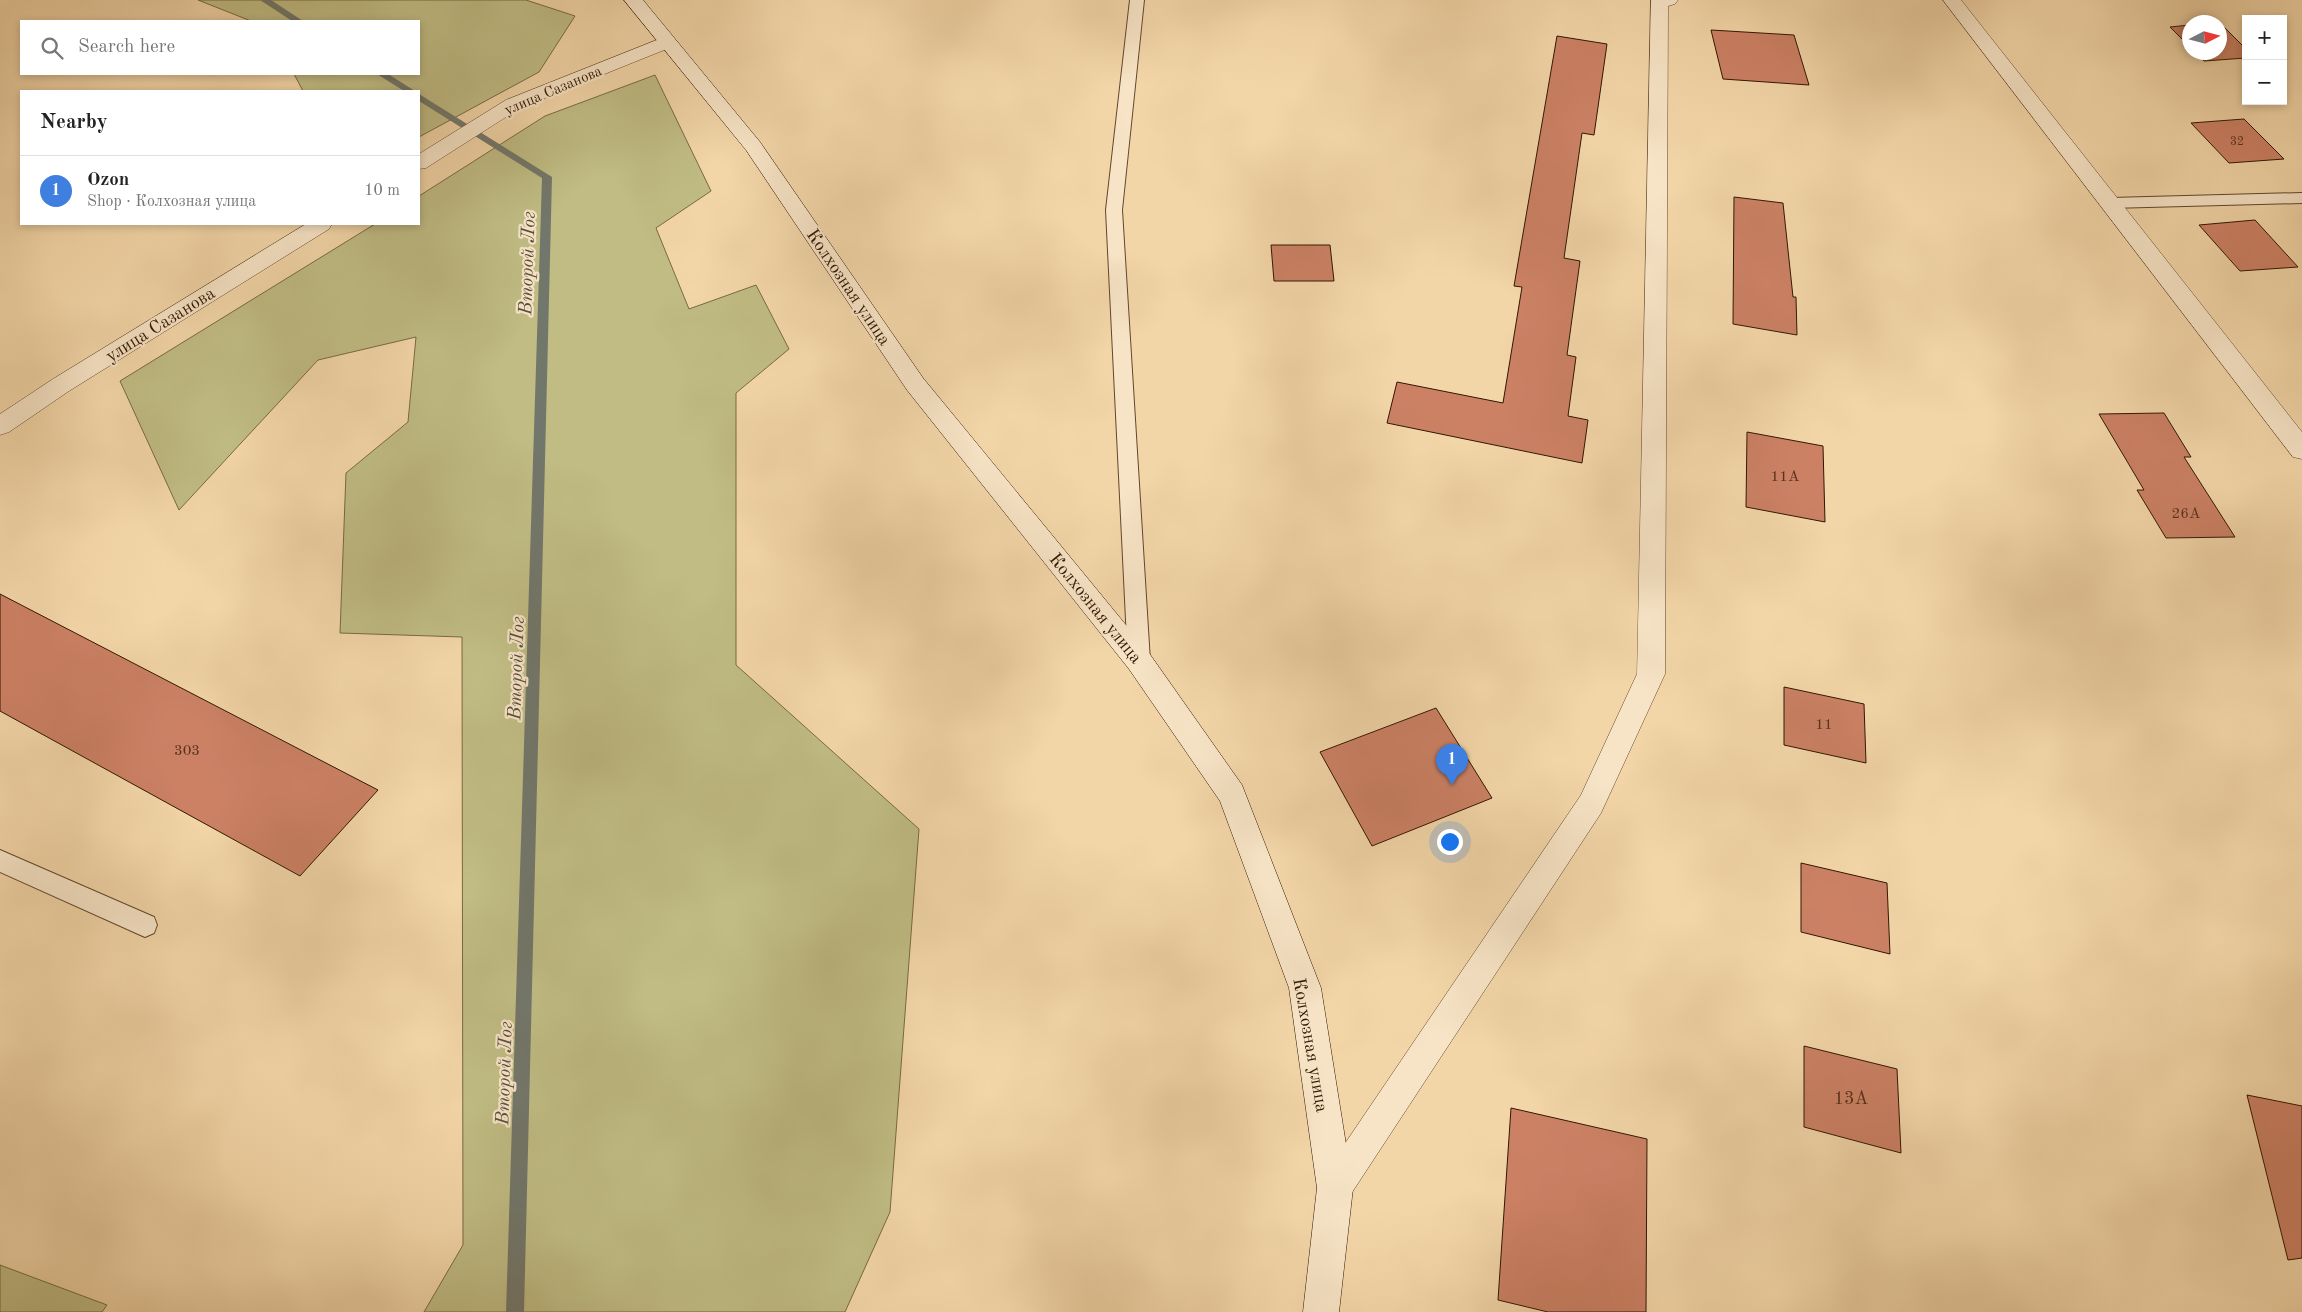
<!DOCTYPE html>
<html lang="en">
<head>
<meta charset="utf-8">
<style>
	:root { --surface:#fff; --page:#f2f2f2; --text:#222; --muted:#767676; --line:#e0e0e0; --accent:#111827 }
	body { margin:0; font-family:"Old Standard TT",serif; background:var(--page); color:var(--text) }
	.controls { position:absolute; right:15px; top:15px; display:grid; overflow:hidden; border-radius:0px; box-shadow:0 2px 8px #0003 }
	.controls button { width:45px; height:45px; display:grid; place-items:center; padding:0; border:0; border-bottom:1px solid var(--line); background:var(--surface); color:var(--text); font:25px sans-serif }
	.compass { position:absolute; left:2182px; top:15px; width:45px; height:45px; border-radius:50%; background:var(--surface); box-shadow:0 2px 8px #0003; rotate:84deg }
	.you { position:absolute; left:1449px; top:841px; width:18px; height:18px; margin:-12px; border:4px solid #fff; border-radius:50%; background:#1a73e8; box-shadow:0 0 0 8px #1a73e833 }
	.badge { display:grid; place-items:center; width:32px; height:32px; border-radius:50%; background:var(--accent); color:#fff; font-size:16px; font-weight:700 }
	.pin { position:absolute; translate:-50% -41px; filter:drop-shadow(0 1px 2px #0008) }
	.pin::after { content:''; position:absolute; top:26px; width:18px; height:15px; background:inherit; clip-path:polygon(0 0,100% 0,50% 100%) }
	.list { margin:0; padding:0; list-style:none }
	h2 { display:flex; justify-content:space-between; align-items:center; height:65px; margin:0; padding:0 20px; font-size:21px }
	h2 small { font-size:16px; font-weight:400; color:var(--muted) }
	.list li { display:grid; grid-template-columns:32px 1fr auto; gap:15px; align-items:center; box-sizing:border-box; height:70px; padding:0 20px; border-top:1px solid var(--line) }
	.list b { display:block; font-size:19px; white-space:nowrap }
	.list p { margin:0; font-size:16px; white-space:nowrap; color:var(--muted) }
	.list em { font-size:16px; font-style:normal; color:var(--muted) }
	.icon { flex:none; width:28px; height:28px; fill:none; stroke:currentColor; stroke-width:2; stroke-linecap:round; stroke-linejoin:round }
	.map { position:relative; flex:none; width:2302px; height:1312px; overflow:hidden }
	.search { position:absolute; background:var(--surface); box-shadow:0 2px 8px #0003; left:20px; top:20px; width:400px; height:55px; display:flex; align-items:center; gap:12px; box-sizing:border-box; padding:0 18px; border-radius:0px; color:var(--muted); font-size:19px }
	.panel { position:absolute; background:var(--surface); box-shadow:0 2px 8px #0003; left:20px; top:90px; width:400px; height:135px; border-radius:0px }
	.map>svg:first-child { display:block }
	.green { fill:#c0bc84; stroke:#786943 }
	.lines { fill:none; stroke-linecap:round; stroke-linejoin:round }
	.stream { fill:#72776b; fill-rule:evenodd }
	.building { fill:#cc8165; stroke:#311602 }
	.lane-casing { stroke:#62462c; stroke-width:2 }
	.street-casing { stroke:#62462c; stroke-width:1 }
	.secondary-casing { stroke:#311602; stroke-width:1 }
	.lane { fill:#f7e4c6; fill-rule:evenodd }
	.street { fill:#f7e4c6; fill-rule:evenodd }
	.secondary { fill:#f7e4c6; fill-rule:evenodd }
	.labels { text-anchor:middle; stroke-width:4.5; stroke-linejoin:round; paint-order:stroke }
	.far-number-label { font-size:12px; fill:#58311b }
	.far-street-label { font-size:15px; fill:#311602; stroke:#f7e4c6 }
	.number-label { font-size:15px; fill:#58311b }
	.street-label { font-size:18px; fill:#311602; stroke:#f7e4c6 }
	.near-number-label { font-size:18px; fill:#58311b }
	.water-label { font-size:19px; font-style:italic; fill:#574e3f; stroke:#f7e4c6 }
</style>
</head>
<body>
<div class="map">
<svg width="2302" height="1312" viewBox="0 0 2302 1312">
	<rect width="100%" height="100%" fill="#f3d6a8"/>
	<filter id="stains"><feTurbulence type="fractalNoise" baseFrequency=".004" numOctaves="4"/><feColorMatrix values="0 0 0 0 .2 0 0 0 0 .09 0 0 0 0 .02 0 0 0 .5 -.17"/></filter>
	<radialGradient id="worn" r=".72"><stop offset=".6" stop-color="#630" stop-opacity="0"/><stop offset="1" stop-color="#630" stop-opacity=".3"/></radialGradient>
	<g class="green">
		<polygon points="198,0 526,0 575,16 539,72 419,137 419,91 303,91 294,74 419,74 419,21 251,21"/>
		<polygon points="655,75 711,191 656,228 689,309 756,285 789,349 736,393 736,665 919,829 890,1212 845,1312 424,1312 463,1245 462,637 340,633 346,473 408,422 416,337 318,360 179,510 120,381 375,224 419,224 419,196 545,116"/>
		<polygon points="0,1265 107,1305 102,1312 0,1312"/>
	</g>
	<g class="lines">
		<g class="stream">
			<polygon points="260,0 271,0 303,21 292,21"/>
			<polygon points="377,74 388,74 415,91 404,91"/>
			<polygon points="419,94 552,177 524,1312 506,1312 542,178 419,101"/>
		</g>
	</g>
	<g class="building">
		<polygon points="2220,23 2246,49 2246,58 2204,61 2195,52 2220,52"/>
		<polygon points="2190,25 2190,47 2170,27"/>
		<polygon points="1711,30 1794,35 1809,85 1723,79"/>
		<polygon points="1557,36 1607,44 1594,135 1582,133 1564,258 1580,261 1567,355 1576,357 1568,416 1588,420 1582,463 1387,423 1397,382 1503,403 1522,287 1514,286"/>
		<polygon points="2244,119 2284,159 2229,163 2191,123"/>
		<polygon points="1734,197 1783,203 1793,297 1796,297 1797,335 1733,324"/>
		<polygon points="2255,220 2298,267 2240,271 2199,225"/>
		<polygon points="1271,245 1330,245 1334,281 1274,281"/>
		<polygon points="2164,413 2191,457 2184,457 2235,537 2166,538 2137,490 2144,490 2099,414"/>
		<polygon points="1747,432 1823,446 1825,522 1746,507"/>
		<polygon points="0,594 378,790 300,876 0,711"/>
		<polygon points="1784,687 1864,704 1866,763 1784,745"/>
		<polygon points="1436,708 1492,798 1372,846 1320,752"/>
		<polygon points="1801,863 1887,883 1890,954 1801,932"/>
		<polygon points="1804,1046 1897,1069 1901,1153 1804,1127"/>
		<polygon points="2247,1095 2302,1106 2302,1258 2288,1260"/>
		<polygon points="1511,1108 1647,1139 1646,1312 1548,1312 1498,1300"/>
	</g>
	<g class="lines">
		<g class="lane-casing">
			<g id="lane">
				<polygon points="1130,0 1144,0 1122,210 1150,661 1147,667 1139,670 1131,667 1128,661 1106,210"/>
				<polygon points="2302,193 2302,203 2110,208 2104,207 2102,203 2104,199 2110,198"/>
				<polygon points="0,850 154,917 157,925 154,933 145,937 136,933 0,872"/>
			</g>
		</g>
		<g class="street-casing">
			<g id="street">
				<polygon points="1651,0 1678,0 1675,4 1668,6 1665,674 1601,813 1347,1200 1335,1206 1323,1200 1317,1188 1323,1176 1581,795 1637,674"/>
				<polygon points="1943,0 1961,0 2302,432 2302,459 2293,457"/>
				<polygon points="667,36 674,38 676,42 674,46 520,108 426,168 419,169 419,154 506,100"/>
				<polygon points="306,224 332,224 329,229 69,391 9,432 0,435 0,414 53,379"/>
			</g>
		</g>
		<g class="secondary-casing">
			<polygon id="secondary" points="624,0 643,0 760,142 923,378 1149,653 1242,785 1321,988 1353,1188 1339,1312 1303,1312 1317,1188 1289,988 1220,801 1129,669 907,390 746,150"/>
		</g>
		<use href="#lane" class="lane"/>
		<use href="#street" class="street"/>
		<use href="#secondary" class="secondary"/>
	</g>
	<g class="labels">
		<g class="far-number-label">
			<text x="2237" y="145">32</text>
		</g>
		<g class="far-street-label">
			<text transform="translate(553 90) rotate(-23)" y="5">улица Сазанова</text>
		</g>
		<g class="number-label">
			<text x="1785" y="481">11А</text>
			<text x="2186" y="518">26А</text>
			<text x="1824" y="729">11</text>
			<text x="187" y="755">303</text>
		</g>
		<g class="street-label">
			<text transform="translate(849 287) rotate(56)" y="6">Колхозная улица</text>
			<text transform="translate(160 324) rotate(-32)" y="6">улица Сазанова</text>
			<text transform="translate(1096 608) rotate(51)" y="6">Колхозная улица</text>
			<text transform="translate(1311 1045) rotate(80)" y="6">Колхозная улица</text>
		</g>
		<g class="near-number-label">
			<text x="1851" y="1104">13А</text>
		</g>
		<g class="water-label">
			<text transform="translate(526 263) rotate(-88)" y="7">Второй Лог</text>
			<text transform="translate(515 668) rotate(-88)" y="7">Второй Лог</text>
			<text transform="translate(503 1073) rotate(-88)" y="7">Второй Лог</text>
		</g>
	</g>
	<rect width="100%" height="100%" filter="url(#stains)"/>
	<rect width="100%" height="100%" fill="url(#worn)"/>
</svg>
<div class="controls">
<button>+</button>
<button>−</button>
</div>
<svg class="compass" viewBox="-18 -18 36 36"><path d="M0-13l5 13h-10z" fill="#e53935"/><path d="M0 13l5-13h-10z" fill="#767676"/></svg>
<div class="you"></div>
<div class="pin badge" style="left:1452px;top:785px;background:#3f7fe0">1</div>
<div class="search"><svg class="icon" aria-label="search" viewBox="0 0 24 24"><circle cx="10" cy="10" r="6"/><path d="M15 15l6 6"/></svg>Search here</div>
<section class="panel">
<h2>Nearby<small></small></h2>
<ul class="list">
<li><span class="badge" style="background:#3f7fe0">1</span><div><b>Ozon</b><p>Shop · Колхозная улица</p></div><em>10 m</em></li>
</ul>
</section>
</div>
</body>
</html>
